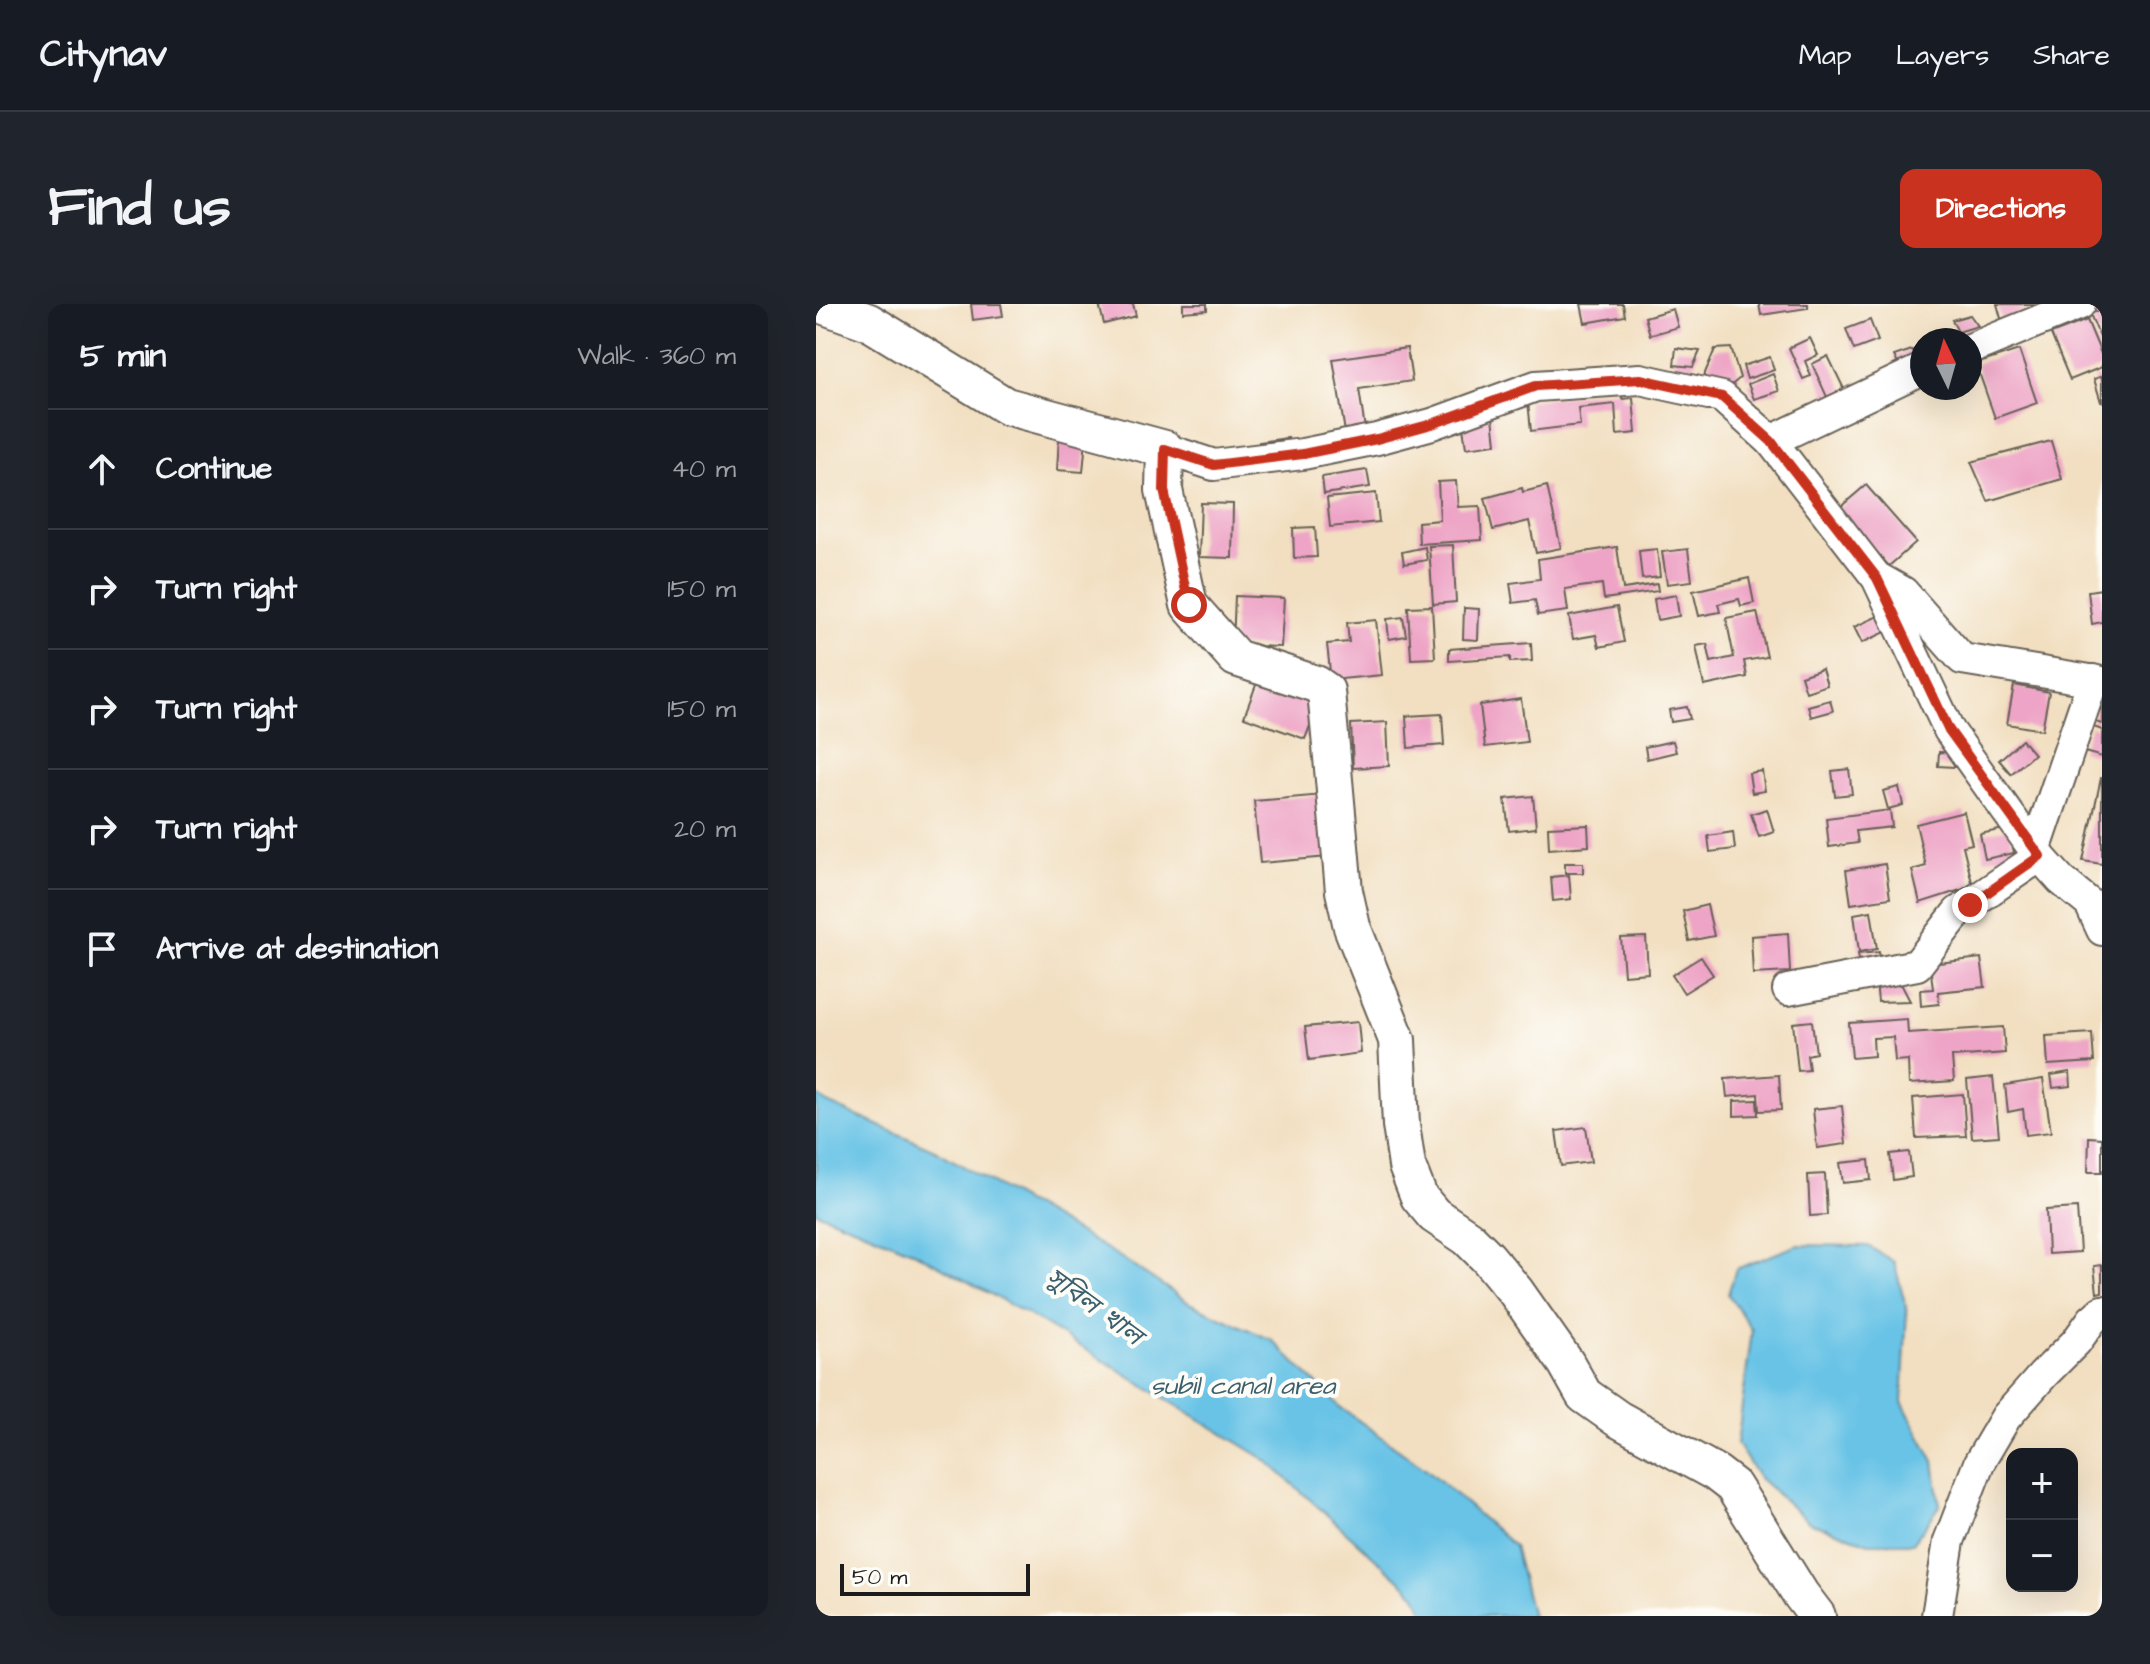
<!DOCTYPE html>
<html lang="en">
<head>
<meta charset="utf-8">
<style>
	:root { --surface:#171b24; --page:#20242c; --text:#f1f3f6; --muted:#9ea1a6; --line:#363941; --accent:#c8321e }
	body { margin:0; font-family:"Architects Daughter","Noto Sans Bengali",sans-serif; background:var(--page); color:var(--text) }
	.controls { position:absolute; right:24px; bottom:24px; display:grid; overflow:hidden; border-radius:16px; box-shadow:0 8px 32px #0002 }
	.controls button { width:72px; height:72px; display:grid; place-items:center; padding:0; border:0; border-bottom:2px solid var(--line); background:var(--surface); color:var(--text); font:40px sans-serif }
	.compass { position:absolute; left:1094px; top:24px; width:72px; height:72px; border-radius:50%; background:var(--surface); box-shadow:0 8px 32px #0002; rotate:355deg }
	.scale { position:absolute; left:24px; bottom:20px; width:190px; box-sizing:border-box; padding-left:8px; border:4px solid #1c1c1c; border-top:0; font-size:22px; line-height:28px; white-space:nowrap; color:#1c1c1c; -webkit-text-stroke:6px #fdfcf7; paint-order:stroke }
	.stop { position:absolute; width:24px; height:24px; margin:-18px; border:6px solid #c8321e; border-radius:50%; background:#fff }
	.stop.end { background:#c8321e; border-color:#fff; box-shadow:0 2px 8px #0008 }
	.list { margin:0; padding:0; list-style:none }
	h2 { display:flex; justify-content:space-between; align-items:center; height:104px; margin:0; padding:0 32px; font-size:34px }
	h2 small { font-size:26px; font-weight:400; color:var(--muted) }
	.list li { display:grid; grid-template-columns:52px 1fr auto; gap:24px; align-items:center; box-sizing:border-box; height:120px; padding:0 32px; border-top:2px solid var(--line) }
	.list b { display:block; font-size:30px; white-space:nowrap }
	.list em { font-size:26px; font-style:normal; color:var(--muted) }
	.icon { flex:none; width:44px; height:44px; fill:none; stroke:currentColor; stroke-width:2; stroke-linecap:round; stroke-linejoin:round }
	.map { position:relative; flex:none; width:1286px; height:1312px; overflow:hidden; border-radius:16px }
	header { display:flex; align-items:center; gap:48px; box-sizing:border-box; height:112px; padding:0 40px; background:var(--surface); border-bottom:2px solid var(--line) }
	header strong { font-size:38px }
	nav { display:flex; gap:44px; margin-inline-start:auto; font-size:28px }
	.intro { display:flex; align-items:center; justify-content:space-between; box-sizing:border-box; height:192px; padding:0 48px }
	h1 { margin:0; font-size:56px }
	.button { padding:20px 36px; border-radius:16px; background:var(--accent); color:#fff; font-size:28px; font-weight:700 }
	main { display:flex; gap:48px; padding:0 48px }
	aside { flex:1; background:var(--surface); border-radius:16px; box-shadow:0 8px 32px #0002 }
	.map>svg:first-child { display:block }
	.water { fill:#68c3e6; stroke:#427081; stroke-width:2 }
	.building { fill:#eea4c6 }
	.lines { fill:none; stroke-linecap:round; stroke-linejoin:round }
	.minor-casing { stroke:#676056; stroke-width:34 }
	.tertiary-casing { stroke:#676056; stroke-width:40 }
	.minor { stroke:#fff; stroke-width:30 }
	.tertiary { stroke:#fff; stroke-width:36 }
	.route { stroke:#c8321e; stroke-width:10 }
	.labels { text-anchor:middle; stroke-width:8; stroke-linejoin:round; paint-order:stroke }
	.water-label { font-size:26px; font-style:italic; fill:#3a5f6d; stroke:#fdfcf7 }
</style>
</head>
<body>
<header>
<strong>Citynav</strong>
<nav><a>Map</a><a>Layers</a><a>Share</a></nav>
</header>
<div class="intro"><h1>Find us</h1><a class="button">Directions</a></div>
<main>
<aside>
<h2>5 min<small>Walk · 360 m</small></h2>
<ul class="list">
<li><svg class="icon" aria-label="ahead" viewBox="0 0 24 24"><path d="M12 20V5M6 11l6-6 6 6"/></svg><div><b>Continue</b></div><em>40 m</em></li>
<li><svg class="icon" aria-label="right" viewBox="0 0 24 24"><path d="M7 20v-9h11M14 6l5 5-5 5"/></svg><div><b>Turn right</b></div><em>150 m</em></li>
<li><svg class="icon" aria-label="right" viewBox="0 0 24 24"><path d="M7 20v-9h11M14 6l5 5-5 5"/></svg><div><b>Turn right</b></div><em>150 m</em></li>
<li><svg class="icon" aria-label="right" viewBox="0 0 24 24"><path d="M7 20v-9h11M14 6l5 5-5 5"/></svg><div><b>Turn right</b></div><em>20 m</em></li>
<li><svg class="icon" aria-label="arrive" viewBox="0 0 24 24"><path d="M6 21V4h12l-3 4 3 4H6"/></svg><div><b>Arrive at destination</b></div></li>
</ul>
</aside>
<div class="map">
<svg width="1286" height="1312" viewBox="0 0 1286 1312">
	<rect width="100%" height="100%" fill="#fdfcf7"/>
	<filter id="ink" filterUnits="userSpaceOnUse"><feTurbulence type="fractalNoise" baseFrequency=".0125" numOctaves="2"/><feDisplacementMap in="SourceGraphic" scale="16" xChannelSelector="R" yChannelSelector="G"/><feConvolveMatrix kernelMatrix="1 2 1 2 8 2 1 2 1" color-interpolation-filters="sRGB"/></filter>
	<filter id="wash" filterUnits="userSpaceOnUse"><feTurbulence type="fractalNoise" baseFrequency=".006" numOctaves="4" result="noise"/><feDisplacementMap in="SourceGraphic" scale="32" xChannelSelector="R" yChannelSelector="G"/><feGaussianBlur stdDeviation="1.8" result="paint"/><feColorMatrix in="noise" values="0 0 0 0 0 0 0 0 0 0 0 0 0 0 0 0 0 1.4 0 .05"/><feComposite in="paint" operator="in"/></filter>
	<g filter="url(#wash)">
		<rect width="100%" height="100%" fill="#f2dfc1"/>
		<g class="water">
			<polygon points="0,791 11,799 119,846 301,951 375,1000 456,1036 524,1103 613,1167 698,1242 716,1312 609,1312 600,1291 450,1156 213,1011 96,947 0,908"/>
			<polygon points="982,941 1052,942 1078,958 1091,1006 1086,1098 1118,1157 1124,1202 1097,1239 1053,1239 994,1219 943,1174 921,1140 936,1026 912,990 920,965"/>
		</g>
		<g id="blocks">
			<g class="building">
				<polygon points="155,0 185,0 187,12 157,16"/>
				<polygon points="283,0 317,0 320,12 288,20"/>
				<polygon points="367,0 391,0 391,6 367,8"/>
				<polygon points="765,0 807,0 809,12 769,19"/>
				<polygon points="943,0 992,0 992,4 945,11"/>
				<polygon points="1181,0 1220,0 1186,18"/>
				<polygon points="857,5 862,23 834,31 829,13"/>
				<polygon points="1286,5 1286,38 1274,10"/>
				<polygon points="1154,11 1162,22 1142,28 1136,16"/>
				<polygon points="1054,16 1062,37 1038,46 1030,25"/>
				<polygon points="1271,16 1286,52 1286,63 1254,76 1235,30"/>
				<polygon points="994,34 1002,51 989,57 995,72 987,75 973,44"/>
				<polygon points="591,44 596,77 543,85 549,125 529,128 517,55"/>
				<polygon points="860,44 884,47 877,63 858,61"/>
				<polygon points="915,44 924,74 905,90 888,84 889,69 899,45"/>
				<polygon points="1096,46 1103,57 1085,66 1078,52"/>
				<polygon points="1203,46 1221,99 1179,114 1160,60"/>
				<polygon points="1012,52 1028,85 1011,93 996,60"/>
				<polygon points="954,53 958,66 931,75 927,62"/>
				<polygon points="957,70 963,87 938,95 932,80"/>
				<polygon points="1286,72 1286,98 1285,98 1278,75"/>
				<polygon points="805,86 806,95 817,94 820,129 801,131 799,100 762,104 764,121 715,127 712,97"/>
				<polygon points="677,113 680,140 650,144 646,117"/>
				<polygon points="243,134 270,136 267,168 241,166"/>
				<polygon points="472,134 474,147 444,151 443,138"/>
				<polygon points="1235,137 1246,175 1172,197 1155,158"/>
				<polygon points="551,166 554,183 508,190 506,173"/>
				<polygon points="640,177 642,203 664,202 666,236 603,240 602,218 624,216 622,178"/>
				<polygon points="1050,181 1100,238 1073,262 1022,205"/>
				<polygon points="731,182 745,244 720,249 713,217 677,226 669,194 706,184 707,188"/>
				<polygon points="560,189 563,218 514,223 511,194"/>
				<polygon points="385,199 417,200 416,254 383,253"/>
				<polygon points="499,223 501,253 478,254 477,224"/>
				<polygon points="637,241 640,298 617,300 613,242"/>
				<polygon points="609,243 611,256 588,260 586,248"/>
				<polygon points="801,243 807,285 841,280 842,287 788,295 786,280 749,285 752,307 722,311 719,296 697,299 694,279 724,275 722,255"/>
				<polygon points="841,245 844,273 826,275 823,247"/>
				<polygon points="872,245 876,277 851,280 846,248"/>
				<polygon points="933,274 938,299 925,302 923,295 902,300 904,308 883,312 877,287"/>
				<polygon points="1286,285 1286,318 1276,320 1272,287"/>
				<polygon points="860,291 863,312 841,316 838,295"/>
				<polygon points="419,292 468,294 465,343 417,341"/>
				<polygon points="616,302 619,354 595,355 592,303"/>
				<polygon points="801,303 808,338 783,343 780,331 757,335 753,312"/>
				<polygon points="648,304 663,305 662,336 647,335"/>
				<polygon points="941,308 951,353 928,357 931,373 888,382 880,342 891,340 895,358 918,353 910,314"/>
				<polygon points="1071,308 1078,324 1046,339 1038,323"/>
				<polygon points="587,313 590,332 573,335 571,315"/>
				<polygon points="560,316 566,371 515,376 511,340 533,338 531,319"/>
				<polygon points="715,339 716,357 694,358 694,353 633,357 633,345"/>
				<polygon points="1006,365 1011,381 990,388 985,372"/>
				<polygon points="443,373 504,395 489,435 428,413"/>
				<polygon points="1198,381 1233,388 1226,426 1191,420"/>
				<polygon points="1286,383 1286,420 1276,417"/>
				<polygon points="705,395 711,438 669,443 664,401"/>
				<polygon points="1014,396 1017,407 995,413 992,402"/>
				<polygon points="871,403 874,415 855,418 853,406"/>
				<polygon points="626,410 628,441 592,444 590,412"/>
				<polygon points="571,418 573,462 537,464 535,420"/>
				<polygon points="1275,422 1286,426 1286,453 1265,447"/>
				<polygon points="1206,436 1218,450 1195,470 1183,456"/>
				<polygon points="857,437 860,448 831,455 829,443"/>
				<polygon points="1123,448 1139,449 1138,463 1122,462"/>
				<polygon points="1033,465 1036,490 1019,492 1016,467"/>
				<polygon points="946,467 949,487 936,489 933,469"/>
				<polygon points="1285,474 1286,474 1286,560 1267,557"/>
				<polygon points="1083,483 1087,501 1072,505 1067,487"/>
				<polygon points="507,491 512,553 444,559 438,497"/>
				<polygon points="717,492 720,524 693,527 689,495"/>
				<polygon points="951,505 958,528 943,533 935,510"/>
				<polygon points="1074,506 1076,523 1040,527 1042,539 1013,543 1010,514"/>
				<polygon points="1148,508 1156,540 1147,542 1157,582 1104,599 1096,566 1110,562 1100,520"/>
				<polygon points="772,521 773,542 733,545 732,523"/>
				<polygon points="1193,524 1198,549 1169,555 1164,530"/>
				<polygon points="917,528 919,545 894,548 892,532"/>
				<rect x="749" y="559" width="18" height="10"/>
				<polygon points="1069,560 1074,594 1035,600 1030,566"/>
				<polygon points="753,571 755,595 737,597 735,573"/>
				<polygon points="891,601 898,632 873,637 867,607"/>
				<polygon points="1055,607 1061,645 1043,648 1038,610"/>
				<polygon points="972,629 974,668 937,670 935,632"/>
				<polygon points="830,633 832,669 808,671 805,634"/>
				<polygon points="1063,648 1064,659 1044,661 1042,650"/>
				<polygon points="885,653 897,671 868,689 856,671"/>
				<polygon points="1165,654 1169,683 1122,688 1123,700 1105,702 1104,686 1117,685 1114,660"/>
				<polygon points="1060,676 1084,678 1094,697 1062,698"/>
				<polygon points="1091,715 1092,729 1187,723 1189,749 1136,753 1138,777 1093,780 1092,756 1079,757 1077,733 1057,734 1058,752 1036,754 1033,719"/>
				<polygon points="996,717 1000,749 991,751 993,766 982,767 977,719"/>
				<polygon points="542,718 545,749 493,756 489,723"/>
				<polygon points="1276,729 1278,758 1232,761 1230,732"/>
				<polygon points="1254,768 1255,782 1237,784 1235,771"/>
				<polygon points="963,771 965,806 943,807 942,790 911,793 909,775"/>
				<polygon points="1177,773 1183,832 1156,834 1151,776"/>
				<polygon points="1227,775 1235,828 1210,831 1207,805 1192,808 1189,781"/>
				<polygon points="1147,790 1150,832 1100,834 1097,794"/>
				<polygon points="941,796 942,811 918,812 918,797"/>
				<polygon points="1026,802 1030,840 1001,844 997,805"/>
				<polygon points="770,823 775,858 745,862 740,827"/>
				<polygon points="1273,833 1286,834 1286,868 1272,868"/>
				<polygon points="1093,848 1096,873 1077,876 1074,850"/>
				<polygon points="1053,856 1055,876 1027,879 1024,859"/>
				<polygon points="1009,870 1011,911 994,912 992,871"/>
				<polygon points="1261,904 1264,948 1232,950 1230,906"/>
				<polygon points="1286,961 1286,988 1281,989 1278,962"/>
			</g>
		</g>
	</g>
	<g filter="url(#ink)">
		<use href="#blocks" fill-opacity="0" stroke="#676056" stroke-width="2"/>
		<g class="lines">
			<g class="minor-casing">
				<g id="minor">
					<polyline points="1154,45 1264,0"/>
					<polyline points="955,137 1106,65"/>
					<polyline points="349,145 398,161 487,150 561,135 616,120 720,82 824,75 906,93 955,137 1061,274 1133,426 1219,547 1245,576 1274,600 1286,626"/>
					<polyline points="1064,275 1087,288 1146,355 1286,378"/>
					<polyline points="1219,547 1277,376"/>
					<polyline points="972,686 1101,661 1142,608 1224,552"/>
					<polyline points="1121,1312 1133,1237 1163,1159 1190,1113 1227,1071 1260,1038 1276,1016 1286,1007"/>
				</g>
			</g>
			<g class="tertiary-casing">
				<polyline id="tertiary" points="3,0 53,18 190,102 349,145 348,186 373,301 420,354 500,380 510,387 528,587 536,623 581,736 585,821 591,862 603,893 618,911 652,934 672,954 700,988 750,1059 768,1091 802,1115 900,1169 917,1182 985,1291 1001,1312"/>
			</g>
			<use href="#minor" class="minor"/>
			<use href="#tertiary" class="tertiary"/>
		</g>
	</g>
	<g class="lines" filter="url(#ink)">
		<polyline class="route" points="373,301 348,186 349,145 398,161 487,150 561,135 616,120 720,82 824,75 906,93 955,137 1061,274 1133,426 1224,552 1154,601"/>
	</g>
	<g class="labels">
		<g class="water-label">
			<text transform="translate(279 1002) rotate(36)" y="9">সুবিল খাল</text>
			<text x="427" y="1090">subil canal area</text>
		</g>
	</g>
</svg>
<div class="controls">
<button>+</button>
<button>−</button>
</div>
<svg class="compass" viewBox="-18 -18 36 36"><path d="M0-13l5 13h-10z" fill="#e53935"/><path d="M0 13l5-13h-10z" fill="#9ea1a6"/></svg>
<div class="scale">50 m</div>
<div class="stop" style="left:373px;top:301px"></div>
<div class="stop end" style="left:1154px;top:601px"></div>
</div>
</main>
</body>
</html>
